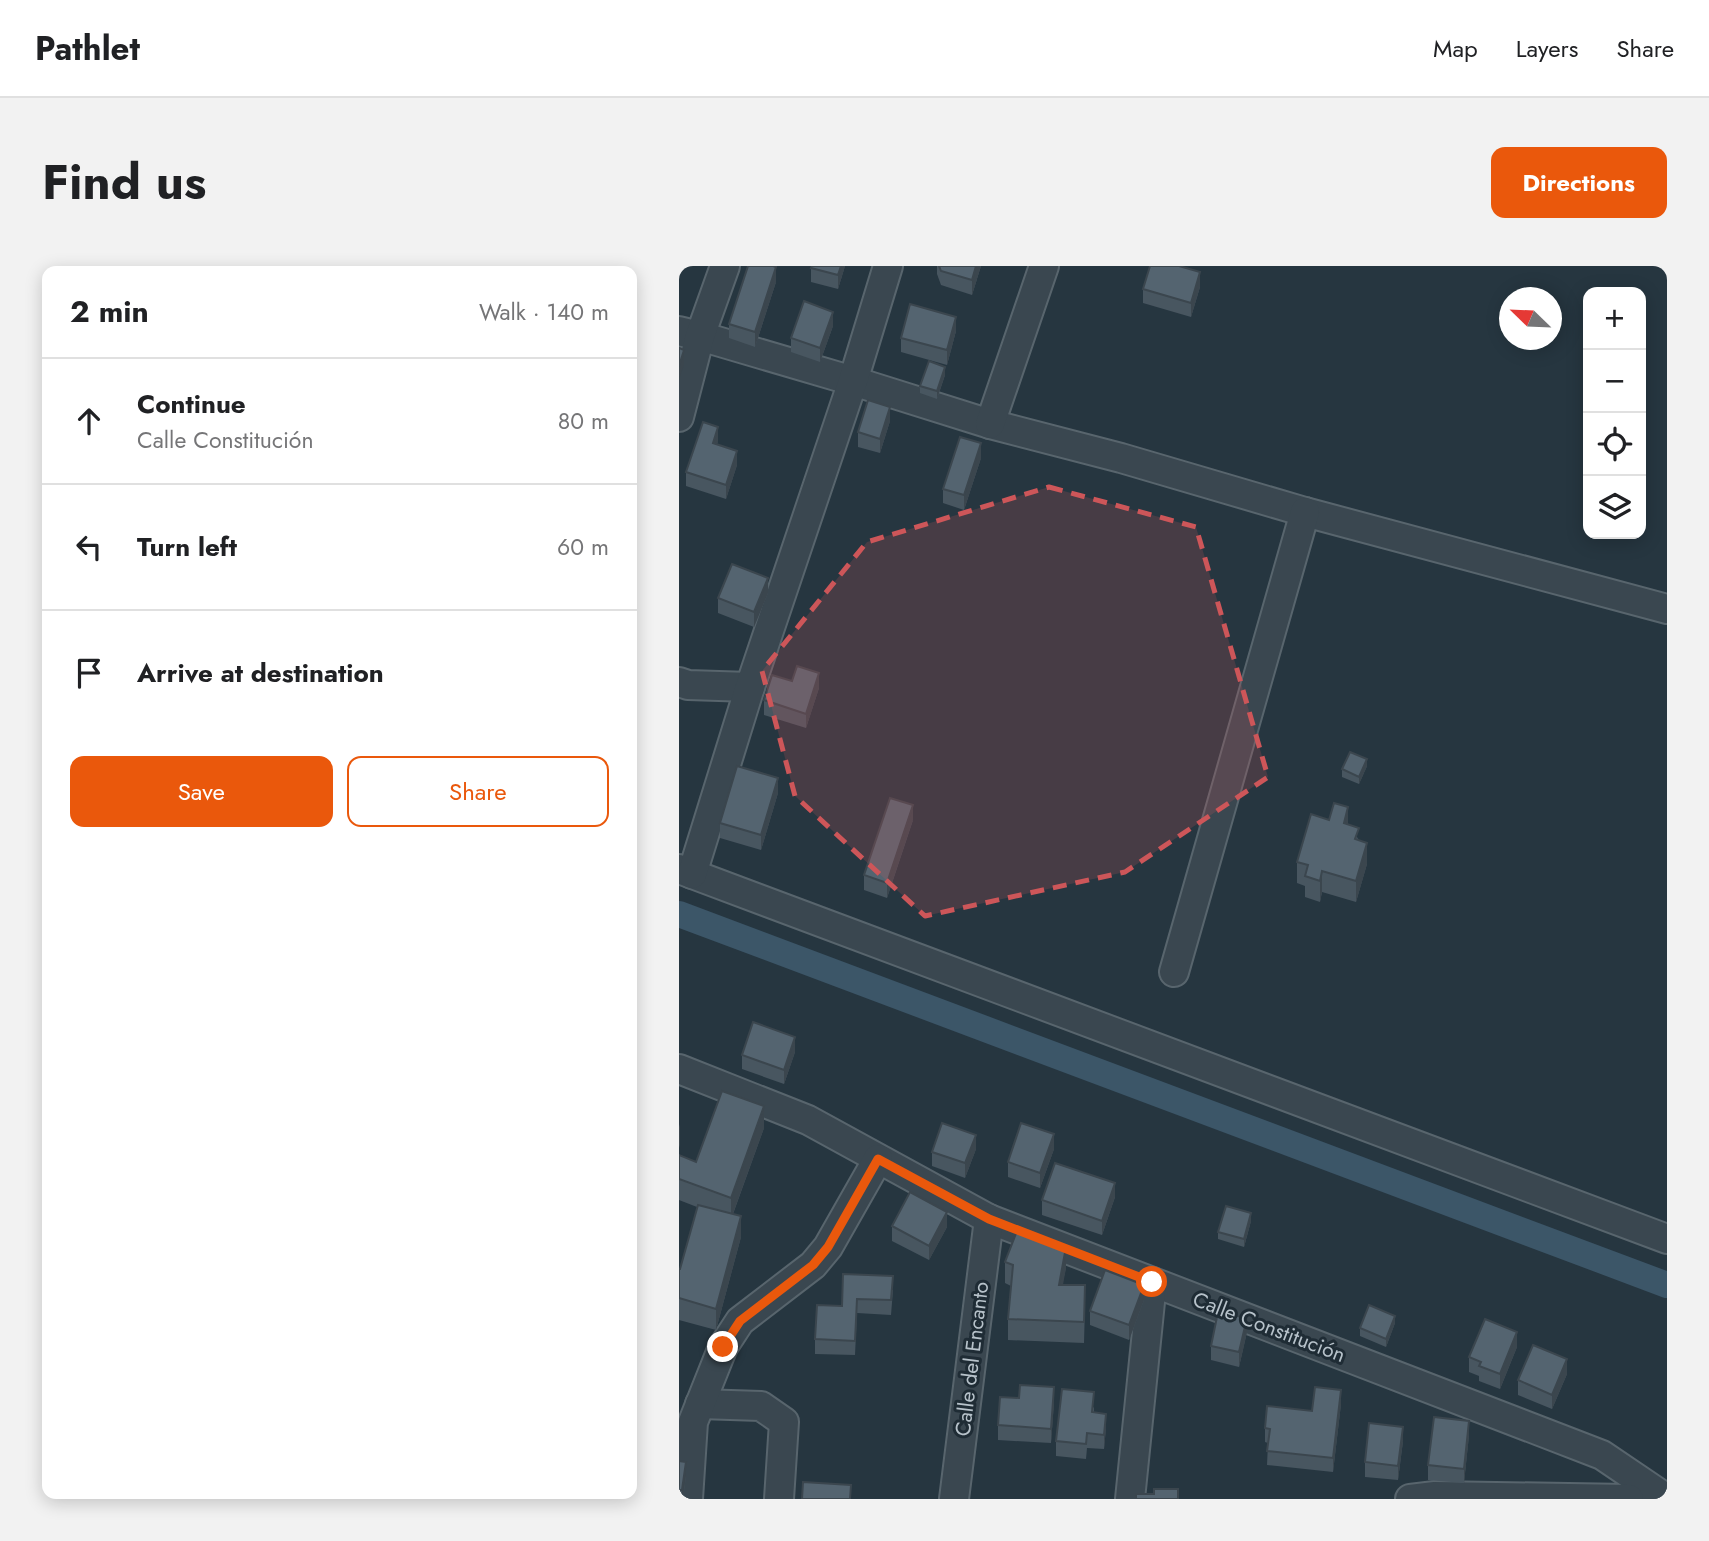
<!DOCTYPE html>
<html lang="en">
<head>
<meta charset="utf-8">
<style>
	:root { --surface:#fff; --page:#f2f2f2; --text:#202124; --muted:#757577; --line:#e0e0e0; --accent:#ea580c }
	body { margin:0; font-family:Jost,sans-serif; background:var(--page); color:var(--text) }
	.controls { position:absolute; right:21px; top:21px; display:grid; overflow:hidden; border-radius:14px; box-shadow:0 4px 18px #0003 }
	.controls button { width:63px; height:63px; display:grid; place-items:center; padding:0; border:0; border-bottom:2px solid var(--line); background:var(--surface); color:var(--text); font:35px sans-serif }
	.compass { position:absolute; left:820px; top:21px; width:63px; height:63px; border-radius:50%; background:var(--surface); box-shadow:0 4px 18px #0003; rotate:293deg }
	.stop { position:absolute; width:21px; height:21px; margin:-16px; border:5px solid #ea580c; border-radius:50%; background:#fff }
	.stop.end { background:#ea580c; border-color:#fff; box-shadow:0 2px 7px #0008 }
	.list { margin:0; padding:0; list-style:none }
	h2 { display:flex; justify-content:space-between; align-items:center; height:91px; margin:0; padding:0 28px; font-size:30px }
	h2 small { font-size:23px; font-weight:400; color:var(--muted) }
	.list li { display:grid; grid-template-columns:46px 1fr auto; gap:21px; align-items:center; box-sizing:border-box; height:126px; padding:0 28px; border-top:2px solid var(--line) }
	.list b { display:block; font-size:26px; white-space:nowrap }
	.list p { margin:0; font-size:23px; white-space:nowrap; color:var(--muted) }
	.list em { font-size:23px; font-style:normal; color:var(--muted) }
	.actions { display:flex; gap:14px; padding:21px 28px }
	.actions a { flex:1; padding:16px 0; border:2px solid var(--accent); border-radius:14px; text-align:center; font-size:24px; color:var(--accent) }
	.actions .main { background:var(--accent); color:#fff }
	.icon { flex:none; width:38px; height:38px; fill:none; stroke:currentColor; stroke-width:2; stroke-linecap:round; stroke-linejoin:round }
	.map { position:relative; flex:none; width:988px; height:1233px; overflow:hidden; border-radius:14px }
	header { display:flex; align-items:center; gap:42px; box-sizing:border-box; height:98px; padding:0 35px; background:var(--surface); border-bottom:2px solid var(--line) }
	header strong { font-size:33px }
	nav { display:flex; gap:38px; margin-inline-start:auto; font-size:24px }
	.intro { display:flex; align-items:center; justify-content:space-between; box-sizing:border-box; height:168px; padding:0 42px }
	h1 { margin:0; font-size:49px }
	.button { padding:18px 32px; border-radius:14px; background:var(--accent); color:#fff; font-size:24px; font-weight:700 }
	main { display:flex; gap:42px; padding:0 42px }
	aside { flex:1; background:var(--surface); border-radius:14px; box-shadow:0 4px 18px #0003 }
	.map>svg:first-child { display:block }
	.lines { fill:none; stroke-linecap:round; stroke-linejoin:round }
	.canal { stroke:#3c5668; stroke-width:26 }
	.minor-casing { stroke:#58656d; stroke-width:32 }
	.minor { stroke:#3a4750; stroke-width:28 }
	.wall { fill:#485660 }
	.shaded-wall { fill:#3b464e }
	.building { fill:#546470; stroke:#3b464e; stroke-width:2 }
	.route { stroke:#ea580c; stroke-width:9 }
	.marked { fill:#cd5659; fill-opacity:0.2; stroke:#cd5659; stroke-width:5; stroke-dasharray:14 9; stroke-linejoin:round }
	.labels { text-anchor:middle; stroke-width:6; stroke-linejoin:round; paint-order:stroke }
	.street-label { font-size:21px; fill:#b7c2ca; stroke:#1f2c35 }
</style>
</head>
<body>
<header>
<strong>Pathlet</strong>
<nav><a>Map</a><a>Layers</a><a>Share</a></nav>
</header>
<div class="intro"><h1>Find us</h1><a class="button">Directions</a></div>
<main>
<aside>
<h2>2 min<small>Walk · 140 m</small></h2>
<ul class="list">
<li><svg class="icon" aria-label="ahead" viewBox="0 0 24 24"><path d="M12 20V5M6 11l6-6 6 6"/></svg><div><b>Continue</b><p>Calle Constitución</p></div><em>80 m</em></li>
<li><svg class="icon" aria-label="left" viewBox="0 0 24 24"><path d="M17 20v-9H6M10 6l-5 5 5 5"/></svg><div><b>Turn left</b></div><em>60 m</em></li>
<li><svg class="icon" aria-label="arrive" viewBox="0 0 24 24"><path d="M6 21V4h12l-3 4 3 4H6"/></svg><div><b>Arrive at destination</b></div></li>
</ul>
<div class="actions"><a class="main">Save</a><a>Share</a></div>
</aside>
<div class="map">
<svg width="988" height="1233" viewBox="0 0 988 1233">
	<rect width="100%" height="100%" fill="#263640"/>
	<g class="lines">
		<polyline class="canal" points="0,648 988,1019"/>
		<g class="minor-casing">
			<g id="minor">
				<polyline points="0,65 21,70 174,115 311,158 442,192 626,246 988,343"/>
				<polyline points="0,151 21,70 46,0"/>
				<polyline points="311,158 365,0"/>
				<polyline points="0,416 9,419 71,421"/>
				<polyline points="0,603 988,973"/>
				<polyline points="13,608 71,421 174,115 209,0"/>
				<polyline points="495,706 626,246"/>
				<polyline points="0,803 129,854 310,953 923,1189 988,1233"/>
				<polyline points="21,1138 82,1140 105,1156 100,1233"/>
				<polyline points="9,1233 14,1156 44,1081 61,1055 134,999 149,981 199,893"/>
				<polyline points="275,1233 310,953"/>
				<polyline points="451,1233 473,1016"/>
				<polyline points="731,1233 756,1230 950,1233"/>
			</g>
		</g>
		<use href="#minor" class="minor"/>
	</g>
	<g class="wall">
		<polygon points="166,0 159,23 132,16 132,2"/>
		<polygon points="258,0 302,0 293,29 262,19 258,8"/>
		<polygon points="97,16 76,81 50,72 50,58"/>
		<polygon points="521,21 512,51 464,37 464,23"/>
		<polygon points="154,60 141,96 112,86 112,72"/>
		<polygon points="277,65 268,99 222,86 222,72"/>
		<polygon points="266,109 258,133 241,127 241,120"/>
		<polygon points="211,155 201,187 179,181 179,166"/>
		<polygon points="39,175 38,178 58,199 47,233 7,220 7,206"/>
		<polygon points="302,192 285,244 264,237 264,223"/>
		<polygon points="89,327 75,361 39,347 39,332"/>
		<polygon points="113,415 140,422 127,462 85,449 85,434"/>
		<polygon points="688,500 680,518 663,511 663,503"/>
		<polygon points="99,527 82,584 41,572 41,557"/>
		<polygon points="234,554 208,632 185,624 185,609"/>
		<polygon points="669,558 680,574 688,598 677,636 643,626 641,636 626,631 626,620 618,617 618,596"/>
		<polygon points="116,786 105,818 63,803 63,789"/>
		<polygon points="85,862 54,948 62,971 37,1064 0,1054 0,1003 1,1003 18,941 0,934 0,889 17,896"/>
		<polygon points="297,883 286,912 253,900 253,886"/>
		<polygon points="375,883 361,922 329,911 329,896"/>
		<polygon points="436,931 423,969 363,949 363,934"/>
		<polygon points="572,955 565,981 539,973 539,966"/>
		<polygon points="213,960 268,961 250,994 213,975"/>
		<polygon points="326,996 387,1002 383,1019 406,1040 405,1077 329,1074 329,1053 332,1020 326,1017"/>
		<polygon points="164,1008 214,1024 212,1049 178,1047 176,1089 136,1088 136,1073 163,1040"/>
		<polygon points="465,1034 450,1074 411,1059 411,1045"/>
		<polygon points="716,1057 707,1081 681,1070 681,1062"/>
		<polygon points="568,1066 560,1101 532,1094 532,1080"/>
		<polygon points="838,1081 821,1123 800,1115 800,1110 790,1106 790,1091"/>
		<polygon points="888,1108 873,1143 839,1129 839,1114"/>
		<polygon points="375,1136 372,1177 319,1174 319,1159"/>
		<polygon points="662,1138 654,1206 588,1199 589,1177 586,1176 586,1162 633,1145"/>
		<polygon points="415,1141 415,1146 427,1162 425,1183 408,1182 407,1193 377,1190 377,1175"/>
		<polygon points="790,1169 785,1217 749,1214 749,1199"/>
		<polygon points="724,1175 719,1214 686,1211 686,1196"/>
		<polygon points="0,1195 7,1210 4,1233 0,1233"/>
	</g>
	<g class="shaded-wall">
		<polygon points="162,0 166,0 159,23 159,9"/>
		<polygon points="297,0 302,0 293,29 293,14"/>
		<polygon points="97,1 97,16 76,81 76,66"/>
		<polygon points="521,6 521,21 512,51 512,37"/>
		<polygon points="154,46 154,60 141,96 141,82"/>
		<polygon points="277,51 277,65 268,99 268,84"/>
		<polygon points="5,84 5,98 0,114 0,100"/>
		<polygon points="266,101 266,109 258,133 258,125"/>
		<polygon points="211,141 211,155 201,187 201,173"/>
		<polygon points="39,161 39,175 34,191 34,177"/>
		<polygon points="302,177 302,192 285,244 285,229"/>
		<polygon points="58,185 58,199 47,233 47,219"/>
		<polygon points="89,312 89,327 75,361 75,346"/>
		<polygon points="140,407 140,422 127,462 127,448"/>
		<polygon points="688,493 688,500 680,518 680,511"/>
		<polygon points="99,512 99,527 82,584 82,569"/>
		<polygon points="234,539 234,554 208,632 208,617"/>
		<polygon points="669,541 669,563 665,557"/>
		<polygon points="688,577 688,598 677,636 677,615"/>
		<polygon points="643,605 643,626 641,636 641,615"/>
		<polygon points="116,771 116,786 105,818 105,804"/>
		<polygon points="85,840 85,862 52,953 52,932"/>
		<polygon points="1,858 1,879 0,882 0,861"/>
		<polygon points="375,868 375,883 361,922 361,907"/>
		<polygon points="297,869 297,883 286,912 286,897"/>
		<polygon points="436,917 436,931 423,969 423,955"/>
		<polygon points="268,946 268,961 250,994 250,980"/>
		<polygon points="572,947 572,955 565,981 565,973"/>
		<polygon points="62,950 62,971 37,1064 37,1043"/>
		<polygon points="387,981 387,1002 380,1041 380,1019"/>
		<polygon points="465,1019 465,1034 450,1074 450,1059"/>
		<polygon points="716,1050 716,1057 707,1081 707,1073"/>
		<polygon points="568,1052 568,1066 560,1101 560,1086"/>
		<polygon points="838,1066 838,1081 821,1123 821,1108"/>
		<polygon points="888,1093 888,1108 873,1143 873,1129"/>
		<polygon points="375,1121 375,1136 372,1177 372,1163"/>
		<polygon points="662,1124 662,1138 654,1206 654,1192"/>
		<polygon points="427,1148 427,1162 425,1183 425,1169"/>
		<polygon points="790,1155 790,1169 785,1217 785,1203"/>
		<polygon points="724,1161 724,1175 719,1214 719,1200"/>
		<polygon points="7,1196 7,1210 4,1233 3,1233 3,1224"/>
	</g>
	<g class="building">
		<polygon points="69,0 94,0 97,1 76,66 50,58"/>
		<polygon points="133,0 162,0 159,9 132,2"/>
		<polygon points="260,0 297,0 293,14 262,5"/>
		<polygon points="471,0 500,0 521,6 512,37 464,23"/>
		<polygon points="125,35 154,46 141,82 112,72"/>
		<polygon points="231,38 277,51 268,84 222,72"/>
		<polygon points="0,82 5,84 0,100"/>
		<polygon points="250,95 266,101 258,125 241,120"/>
		<polygon points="189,134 211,141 201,173 179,166"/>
		<polygon points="24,156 39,161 34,177 58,185 47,219 7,206"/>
		<polygon points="281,171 302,177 285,229 264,223"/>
		<polygon points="53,298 89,312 75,346 39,332"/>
		<polygon points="118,400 140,407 127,448 85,434 93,409 113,415"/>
		<polygon points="671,486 688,493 680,511 663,503"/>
		<polygon points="58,500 99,512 82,569 41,557"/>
		<polygon points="211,532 234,539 208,617 185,609"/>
		<polygon points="655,537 669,541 665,557 680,562 676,573 688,577 677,615 643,605 641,615 626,610 629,599 618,596 632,548 650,554"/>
		<polygon points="74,756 116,771 105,804 63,789"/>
		<polygon points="43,825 85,840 52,932 0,913 0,889 17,896"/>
		<polygon points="263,857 297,869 286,897 253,886"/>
		<polygon points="342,857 375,868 361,907 329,896"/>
		<polygon points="376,897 436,917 423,955 363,934"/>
		<polygon points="231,926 268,946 250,980 213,960"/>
		<polygon points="19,939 62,950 37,1043 0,1032 0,1003 1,1003"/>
		<polygon points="547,940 572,947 565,973 539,966"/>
		<polygon points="338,965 387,981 380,1019 406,1019 405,1056 329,1053 334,999 326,996"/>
		<polygon points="426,1004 465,1019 450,1059 411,1045"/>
		<polygon points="164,1008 214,1010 212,1034 178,1033 176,1075 136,1073 138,1039 163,1040"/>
		<polygon points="690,1039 716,1050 707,1073 681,1062"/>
		<polygon points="539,1046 568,1052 560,1086 532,1080"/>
		<polygon points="806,1053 838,1066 821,1108 800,1100 802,1096 790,1091"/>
		<polygon points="854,1079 888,1093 873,1129 839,1114"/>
		<polygon points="341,1119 375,1121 372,1163 319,1159 321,1131 340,1132"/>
		<polygon points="636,1121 662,1124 654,1192 588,1185 591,1163 586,1162 588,1140 633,1145"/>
		<polygon points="383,1123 415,1126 413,1146 427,1148 425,1169 408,1167 407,1178 377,1175"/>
		<polygon points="755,1151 790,1155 785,1203 749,1199"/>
		<polygon points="690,1157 724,1161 719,1200 686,1196"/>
		<polygon points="0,1195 7,1196 3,1224 0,1224"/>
		<polygon points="124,1216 172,1219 171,1233 123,1233"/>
		<polygon points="475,1223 499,1223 499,1233 457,1233 457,1228 475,1228"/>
	</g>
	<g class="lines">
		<polyline class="route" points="44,1081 61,1055 134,999 149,981 199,893 310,953 473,1016"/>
	</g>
	<path class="marked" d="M370,221L517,261L589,511L446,606L246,650L116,530L83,405L188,276Z"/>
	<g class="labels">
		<g class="street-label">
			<text transform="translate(590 1061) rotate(21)" y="7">Calle Constitución</text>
			<text transform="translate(293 1093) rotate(-83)" y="7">Calle del Encanto</text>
		</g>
	</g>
</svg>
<div class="controls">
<button>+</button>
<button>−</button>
<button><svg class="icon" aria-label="locate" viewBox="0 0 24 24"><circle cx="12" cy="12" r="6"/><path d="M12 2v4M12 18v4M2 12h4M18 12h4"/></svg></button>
<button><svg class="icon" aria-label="layers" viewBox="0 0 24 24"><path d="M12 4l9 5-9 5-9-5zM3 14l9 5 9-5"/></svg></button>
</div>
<svg class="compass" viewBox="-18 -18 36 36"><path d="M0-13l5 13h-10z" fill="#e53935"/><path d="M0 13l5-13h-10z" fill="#757577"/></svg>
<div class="stop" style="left:473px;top:1016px"></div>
<div class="stop end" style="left:44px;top:1081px"></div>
</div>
</main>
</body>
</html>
